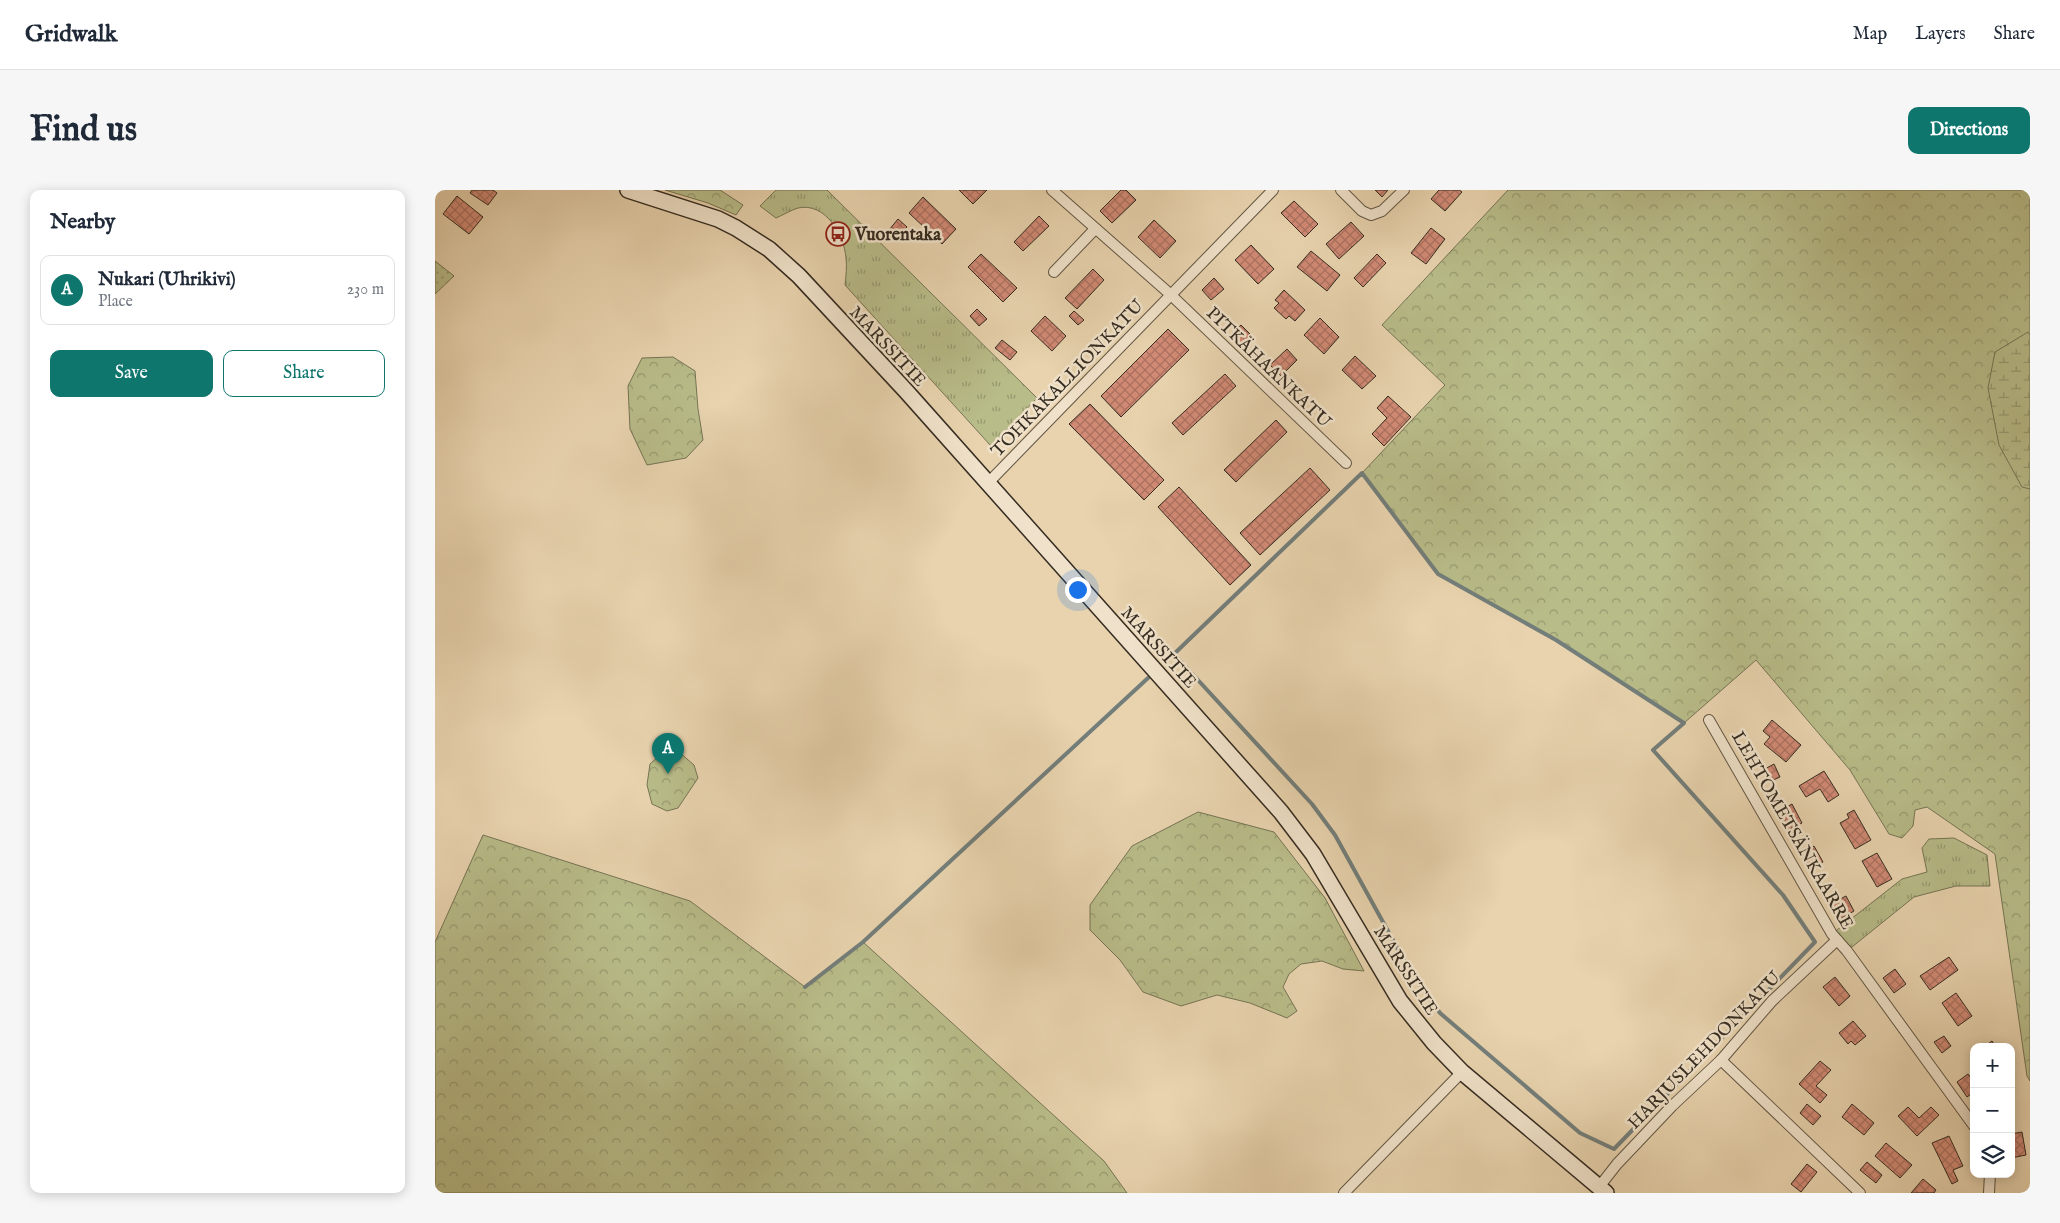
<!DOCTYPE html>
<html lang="en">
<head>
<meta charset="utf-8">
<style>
	:root { --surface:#fff; --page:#f6f6f7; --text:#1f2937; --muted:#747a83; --line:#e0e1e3; --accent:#0f766e }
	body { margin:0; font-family:"IM FELL English",serif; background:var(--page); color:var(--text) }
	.controls { position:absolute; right:15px; bottom:15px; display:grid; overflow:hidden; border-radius:10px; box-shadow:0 2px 12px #0003 }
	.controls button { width:45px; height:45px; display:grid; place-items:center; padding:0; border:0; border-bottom:1px solid var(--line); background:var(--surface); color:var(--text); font:25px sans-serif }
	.you { position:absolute; left:642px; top:399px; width:18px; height:18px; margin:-12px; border:4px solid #fff; border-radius:50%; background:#1a73e8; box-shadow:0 0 0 8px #1a73e833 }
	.badge { display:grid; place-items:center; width:32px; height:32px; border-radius:50%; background:var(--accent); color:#fff; font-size:16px; font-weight:700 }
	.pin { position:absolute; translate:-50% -41px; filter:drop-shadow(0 1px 2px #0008) }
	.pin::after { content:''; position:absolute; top:26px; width:18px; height:15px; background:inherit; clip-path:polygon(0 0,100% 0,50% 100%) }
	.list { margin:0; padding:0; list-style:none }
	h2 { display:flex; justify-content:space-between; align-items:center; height:65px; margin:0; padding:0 20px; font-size:21px }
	h2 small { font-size:16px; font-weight:400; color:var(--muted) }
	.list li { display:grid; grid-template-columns:32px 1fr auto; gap:15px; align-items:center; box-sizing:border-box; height:70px; margin:0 10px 10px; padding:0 10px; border:1px solid var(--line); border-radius:10px }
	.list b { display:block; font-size:19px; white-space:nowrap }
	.list p { margin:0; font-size:16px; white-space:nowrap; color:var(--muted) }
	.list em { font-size:16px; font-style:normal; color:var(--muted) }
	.actions { display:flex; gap:10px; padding:15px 20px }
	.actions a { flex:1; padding:11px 0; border:1px solid var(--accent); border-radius:10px; text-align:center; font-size:18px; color:var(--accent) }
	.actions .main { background:var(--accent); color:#fff }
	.icon { flex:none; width:28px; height:28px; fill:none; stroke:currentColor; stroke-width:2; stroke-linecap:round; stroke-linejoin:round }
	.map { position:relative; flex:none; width:1595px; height:1003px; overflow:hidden; border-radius:10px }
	header { display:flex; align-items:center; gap:30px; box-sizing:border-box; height:70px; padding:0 25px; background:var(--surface); border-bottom:1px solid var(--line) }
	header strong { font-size:24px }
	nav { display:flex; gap:28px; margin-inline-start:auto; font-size:18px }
	.intro { display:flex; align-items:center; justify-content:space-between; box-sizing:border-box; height:120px; padding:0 30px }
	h1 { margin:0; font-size:35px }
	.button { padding:12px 22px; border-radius:10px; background:var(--accent); color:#fff; font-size:18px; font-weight:700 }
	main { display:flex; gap:30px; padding:0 30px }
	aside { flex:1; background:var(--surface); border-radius:10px; box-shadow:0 2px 12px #0003 }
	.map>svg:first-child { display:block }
	.grass { fill:url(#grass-tufts); stroke:#767455 }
	.forest { fill:url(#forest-crowns); stroke:#767455 }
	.wetland { fill:url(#wetland-marsh); stroke:#767455 }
	.park { fill:url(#park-dots); stroke:#767455 }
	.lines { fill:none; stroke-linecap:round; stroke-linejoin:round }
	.stream { stroke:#737e7a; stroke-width:4 }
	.building { fill:url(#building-cross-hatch); stroke:#352c21 }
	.minor-casing { stroke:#625644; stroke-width:12 }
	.secondary-casing { stroke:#352c21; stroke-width:18 }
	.minor { stroke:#f0e2ca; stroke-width:10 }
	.secondary { stroke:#f0e2ca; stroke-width:15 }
	.labels { text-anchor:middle; stroke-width:5; stroke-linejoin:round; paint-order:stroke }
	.poi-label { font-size:18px; font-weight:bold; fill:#352c21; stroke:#f0e2ca; text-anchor:start }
	.street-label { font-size:18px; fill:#352c21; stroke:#f0e2ca }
</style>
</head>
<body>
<header>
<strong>Gridwalk</strong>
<nav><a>Map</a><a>Layers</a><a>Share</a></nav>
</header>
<div class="intro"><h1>Find us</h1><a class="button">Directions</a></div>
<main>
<aside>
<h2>Nearby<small></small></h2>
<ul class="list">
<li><span class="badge">A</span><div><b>Nukari (Uhrikivi)</b><p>Place</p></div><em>230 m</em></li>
</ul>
<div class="actions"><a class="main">Save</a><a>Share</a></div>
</aside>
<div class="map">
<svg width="1595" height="1003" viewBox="0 0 1595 1003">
	<defs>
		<pattern id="grass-tufts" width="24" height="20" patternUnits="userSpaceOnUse" patternTransform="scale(1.25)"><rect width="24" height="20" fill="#b8bc89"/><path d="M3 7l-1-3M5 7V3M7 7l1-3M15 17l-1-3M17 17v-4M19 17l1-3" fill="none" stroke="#969970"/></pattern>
		<pattern id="forest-crowns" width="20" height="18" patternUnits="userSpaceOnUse" patternTransform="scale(1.25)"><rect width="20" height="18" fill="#b8bc89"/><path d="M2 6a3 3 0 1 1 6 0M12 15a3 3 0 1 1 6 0" fill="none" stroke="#969970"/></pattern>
		<pattern id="wetland-marsh" width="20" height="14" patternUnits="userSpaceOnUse" patternTransform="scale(1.25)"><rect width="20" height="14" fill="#b8bc89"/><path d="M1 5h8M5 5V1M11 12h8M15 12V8" fill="none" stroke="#969970"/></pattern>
		<pattern id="park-dots" width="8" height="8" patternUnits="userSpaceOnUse" patternTransform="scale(1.25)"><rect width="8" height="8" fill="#b8bc89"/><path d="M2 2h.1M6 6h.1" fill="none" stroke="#969970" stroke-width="1.8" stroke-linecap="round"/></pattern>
		<pattern id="building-cross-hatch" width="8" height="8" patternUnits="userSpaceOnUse" patternTransform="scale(1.25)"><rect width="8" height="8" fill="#d28a75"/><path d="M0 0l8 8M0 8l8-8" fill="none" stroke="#ab7160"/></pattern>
	</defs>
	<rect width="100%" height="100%" fill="#e8d3ae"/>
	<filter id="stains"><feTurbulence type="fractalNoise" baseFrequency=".004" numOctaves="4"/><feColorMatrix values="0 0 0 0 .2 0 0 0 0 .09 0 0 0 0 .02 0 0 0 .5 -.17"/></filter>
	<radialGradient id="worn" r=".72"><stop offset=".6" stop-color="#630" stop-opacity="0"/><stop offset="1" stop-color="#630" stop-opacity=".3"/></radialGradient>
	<g class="grass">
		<path d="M341,0H392L602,208L556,256L410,95C411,86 412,77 411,68C409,44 390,12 363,18C356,20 348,25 341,28L325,16Z"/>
		<polygon points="1519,648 1552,665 1555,696 1521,696 1479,707 1412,761 1397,744 1467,689 1492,682 1487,658 1494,649"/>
	</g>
	<g class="forest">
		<polygon points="230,0 285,0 308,15 301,25 273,13"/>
		<polygon points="1073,0 1595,0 1595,891 1592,886 1560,664 1492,617 1480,620 1478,636 1467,648 1454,644 1415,580 1321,470 1249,533 1121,450 1003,384 927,283 1010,195 947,135"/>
		<polygon points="238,167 260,181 263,219 268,250 251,268 212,275 195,239 193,196 207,168"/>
		<polygon points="244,562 259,575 263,588 243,618 232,621 217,614 212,595 215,574 227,563"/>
		<polygon points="763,622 839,642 890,708 929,781 908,779 887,771 866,774 854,784 848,797 862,821 852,828 815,813 782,805 746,816 708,802 685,770 655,740 655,715 697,656"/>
		<polygon points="48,645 255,711 370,797 428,752 669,971 692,1003 0,1003 0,752"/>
	</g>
	<polygon class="wetland" points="1593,142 1595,145 1595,299 1587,297 1564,255 1553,198 1560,162"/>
	<polygon class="park" points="0,71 19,86 0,104"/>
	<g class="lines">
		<g class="stream">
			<polygon points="927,283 1003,384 1121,450 1249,533 1218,560 1348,705 1380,752 1179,959 1145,943 1005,823 975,781 900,645 877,614 739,464"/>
			<polyline points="370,797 428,752 713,488"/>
		</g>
	</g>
	<g class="building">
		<polygon points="37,0 58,0 62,3 53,15 35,3"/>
		<polygon points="524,0 552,0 538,14"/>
		<polygon points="686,0 691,0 701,10 677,33 665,21"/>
		<polygon points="940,0 953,0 947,7"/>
		<polygon points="1004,0 1024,0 1027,2 1010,21 996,9"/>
		<polygon points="22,6 48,27 34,44 8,24"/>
		<polygon points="488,7 521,39 507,54 474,23"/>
		<polygon points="859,11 883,34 870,47 846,23"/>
		<polygon points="604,26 614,36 588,61 579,52"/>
		<polygon points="463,29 472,37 462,47 454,40"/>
		<polygon points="719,30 741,51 725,68 703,47"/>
		<polygon points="916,32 929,46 904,69 891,54"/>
		<polygon points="996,38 1010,49 991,74 976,63"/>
		<polygon points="816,55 839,79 823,94 800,70"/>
		<polygon points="876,61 905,85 892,101 862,77"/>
		<polygon points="546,64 582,98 568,112 533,77"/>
		<polygon points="942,64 951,73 928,97 919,88"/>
		<polygon points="658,79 669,90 642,119 630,108"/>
		<polygon points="779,88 789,99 776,110 767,100"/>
		<polygon points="849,100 870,120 860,131 854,126 851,129 839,118 844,113 840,110"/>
		<polygon points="542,119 552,129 544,136 535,126"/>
		<polygon points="639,121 649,130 643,135 634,126"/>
		<polygon points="610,126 631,146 617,161 596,141"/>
		<polygon points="885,128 904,147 889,164 869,145"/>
		<polygon points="806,135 816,145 806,155 795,145"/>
		<polygon points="733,139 754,160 686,227 666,206"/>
		<polygon points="567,150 582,162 575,170 560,158"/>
		<polygon points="852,159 862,170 846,186 835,175"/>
		<polygon points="920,166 941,186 927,199 907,180"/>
		<polygon points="790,184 801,196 748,245 737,233"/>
		<polygon points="953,206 976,227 949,256 937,244 952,228 942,218"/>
		<polygon points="655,214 729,290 709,310 634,234"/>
		<polygon points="841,230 852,242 801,292 789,280"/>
		<polygon points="875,278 895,300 825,365 805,343"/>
		<polygon points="744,297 816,375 795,395 723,317"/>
		<polygon points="1337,530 1366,555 1351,572 1329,554 1335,547 1328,541"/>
		<polygon points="1339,574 1345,587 1334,592 1328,580"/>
		<polygon points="1389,581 1404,605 1393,612 1385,599 1371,607 1364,596"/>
		<polygon points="1357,614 1367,633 1353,640 1343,622"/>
		<polygon points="1419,620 1436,650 1420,659 1405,633 1414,628 1412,624"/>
		<polygon points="1379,656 1388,672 1375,680 1366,664"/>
		<polygon points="1442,663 1457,689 1442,697 1427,671"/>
		<polygon points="1411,706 1419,721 1405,729 1397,713"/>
		<polygon points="1514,767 1523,780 1495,800 1485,786"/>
		<polygon points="1460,779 1471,794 1459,803 1448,788"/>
		<polygon points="1400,787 1415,806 1404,816 1388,797"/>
		<polygon points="1521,803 1537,826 1523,836 1507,813"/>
		<polygon points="1418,831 1431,846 1420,855 1416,851 1413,854 1404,843"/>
		<polygon points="1509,846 1516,856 1507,863 1499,852"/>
		<polygon points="1557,851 1561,857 1549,857"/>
		<polygon points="1385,871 1396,880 1381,896 1392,905 1385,913 1364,894"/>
		<polygon points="1533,884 1539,892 1539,902 1532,907 1522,892"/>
		<polygon points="1372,914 1386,926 1378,935 1365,923"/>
		<polygon points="1417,914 1439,933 1429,945 1407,927"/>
		<polygon points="1473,917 1484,928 1496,917 1504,925 1482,946 1463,926"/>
		<polygon points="1587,942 1591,965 1576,968 1576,944"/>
		<polygon points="1514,946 1528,976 1518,980 1523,991 1517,994 1497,953"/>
		<polygon points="1451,953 1477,975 1465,988 1440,966"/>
		<polygon points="1432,972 1447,985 1441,993 1425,980"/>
		<polygon points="1372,974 1382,982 1366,1002 1356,994"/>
		<polygon points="1488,989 1501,1000 1499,1003 1476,1003"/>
	</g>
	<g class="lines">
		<g class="minor-casing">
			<g id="minor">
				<polyline points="617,0 735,104 911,273"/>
				<polyline points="906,0 927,21 936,25 947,21 969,0"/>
				<polyline points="619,82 660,39"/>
				<polyline points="552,294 838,0"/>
				<polyline points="1274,530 1397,744 1412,761 1539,936"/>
				<polyline points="1286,870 1425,1003"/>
				<polyline points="1164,997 1182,974 1237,916 1286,870 1337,811 1402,750"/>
				<polyline points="909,1003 1027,882"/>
				<polyline points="1554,1003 1555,984"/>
			</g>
		</g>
		<g class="secondary-casing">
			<polyline id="secondary" points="193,0 283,29 301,38 334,59 364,86 471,201 846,622 878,664 965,811 999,853 1027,882 1171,1003"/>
		</g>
		<use href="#minor" class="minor"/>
		<use href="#secondary" class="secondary"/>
	</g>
	<defs>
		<g id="bus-ring" transform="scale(1.25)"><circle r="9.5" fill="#f0e2ca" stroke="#8f2418" stroke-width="1.5"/><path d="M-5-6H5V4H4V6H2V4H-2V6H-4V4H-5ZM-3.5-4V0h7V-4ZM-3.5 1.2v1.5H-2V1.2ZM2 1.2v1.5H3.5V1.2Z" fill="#8f2418"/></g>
	</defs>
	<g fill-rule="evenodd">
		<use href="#bus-ring" x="403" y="44"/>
	</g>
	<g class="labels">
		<g class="poi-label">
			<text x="420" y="50">Vuorentaka</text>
		</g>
		<g class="street-label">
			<text transform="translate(453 156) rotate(47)" y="6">MARSSITIE</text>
			<text transform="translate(834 177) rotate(44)" y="6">PITKÄHAANKATU</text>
			<text transform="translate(632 188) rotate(-46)" y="6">TOHKAKALLIONKATU</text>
			<text transform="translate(724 457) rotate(48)" y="6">MARSSITIE</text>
			<text transform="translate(1358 640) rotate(60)" y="6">LEHTOMETSÄNKAARRE</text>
			<text transform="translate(971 780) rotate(57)" y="6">MARSSITIE</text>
			<text transform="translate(1269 860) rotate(-46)" y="6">HARJUSLEHDONKATU</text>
		</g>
	</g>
	<rect width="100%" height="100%" filter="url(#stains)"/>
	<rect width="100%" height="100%" fill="url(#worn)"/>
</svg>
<div class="controls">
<button>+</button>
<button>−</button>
<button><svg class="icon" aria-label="layers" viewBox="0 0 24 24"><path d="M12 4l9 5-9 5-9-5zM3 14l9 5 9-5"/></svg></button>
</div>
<div class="you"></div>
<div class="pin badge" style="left:233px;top:584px">A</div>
</div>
</main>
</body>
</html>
